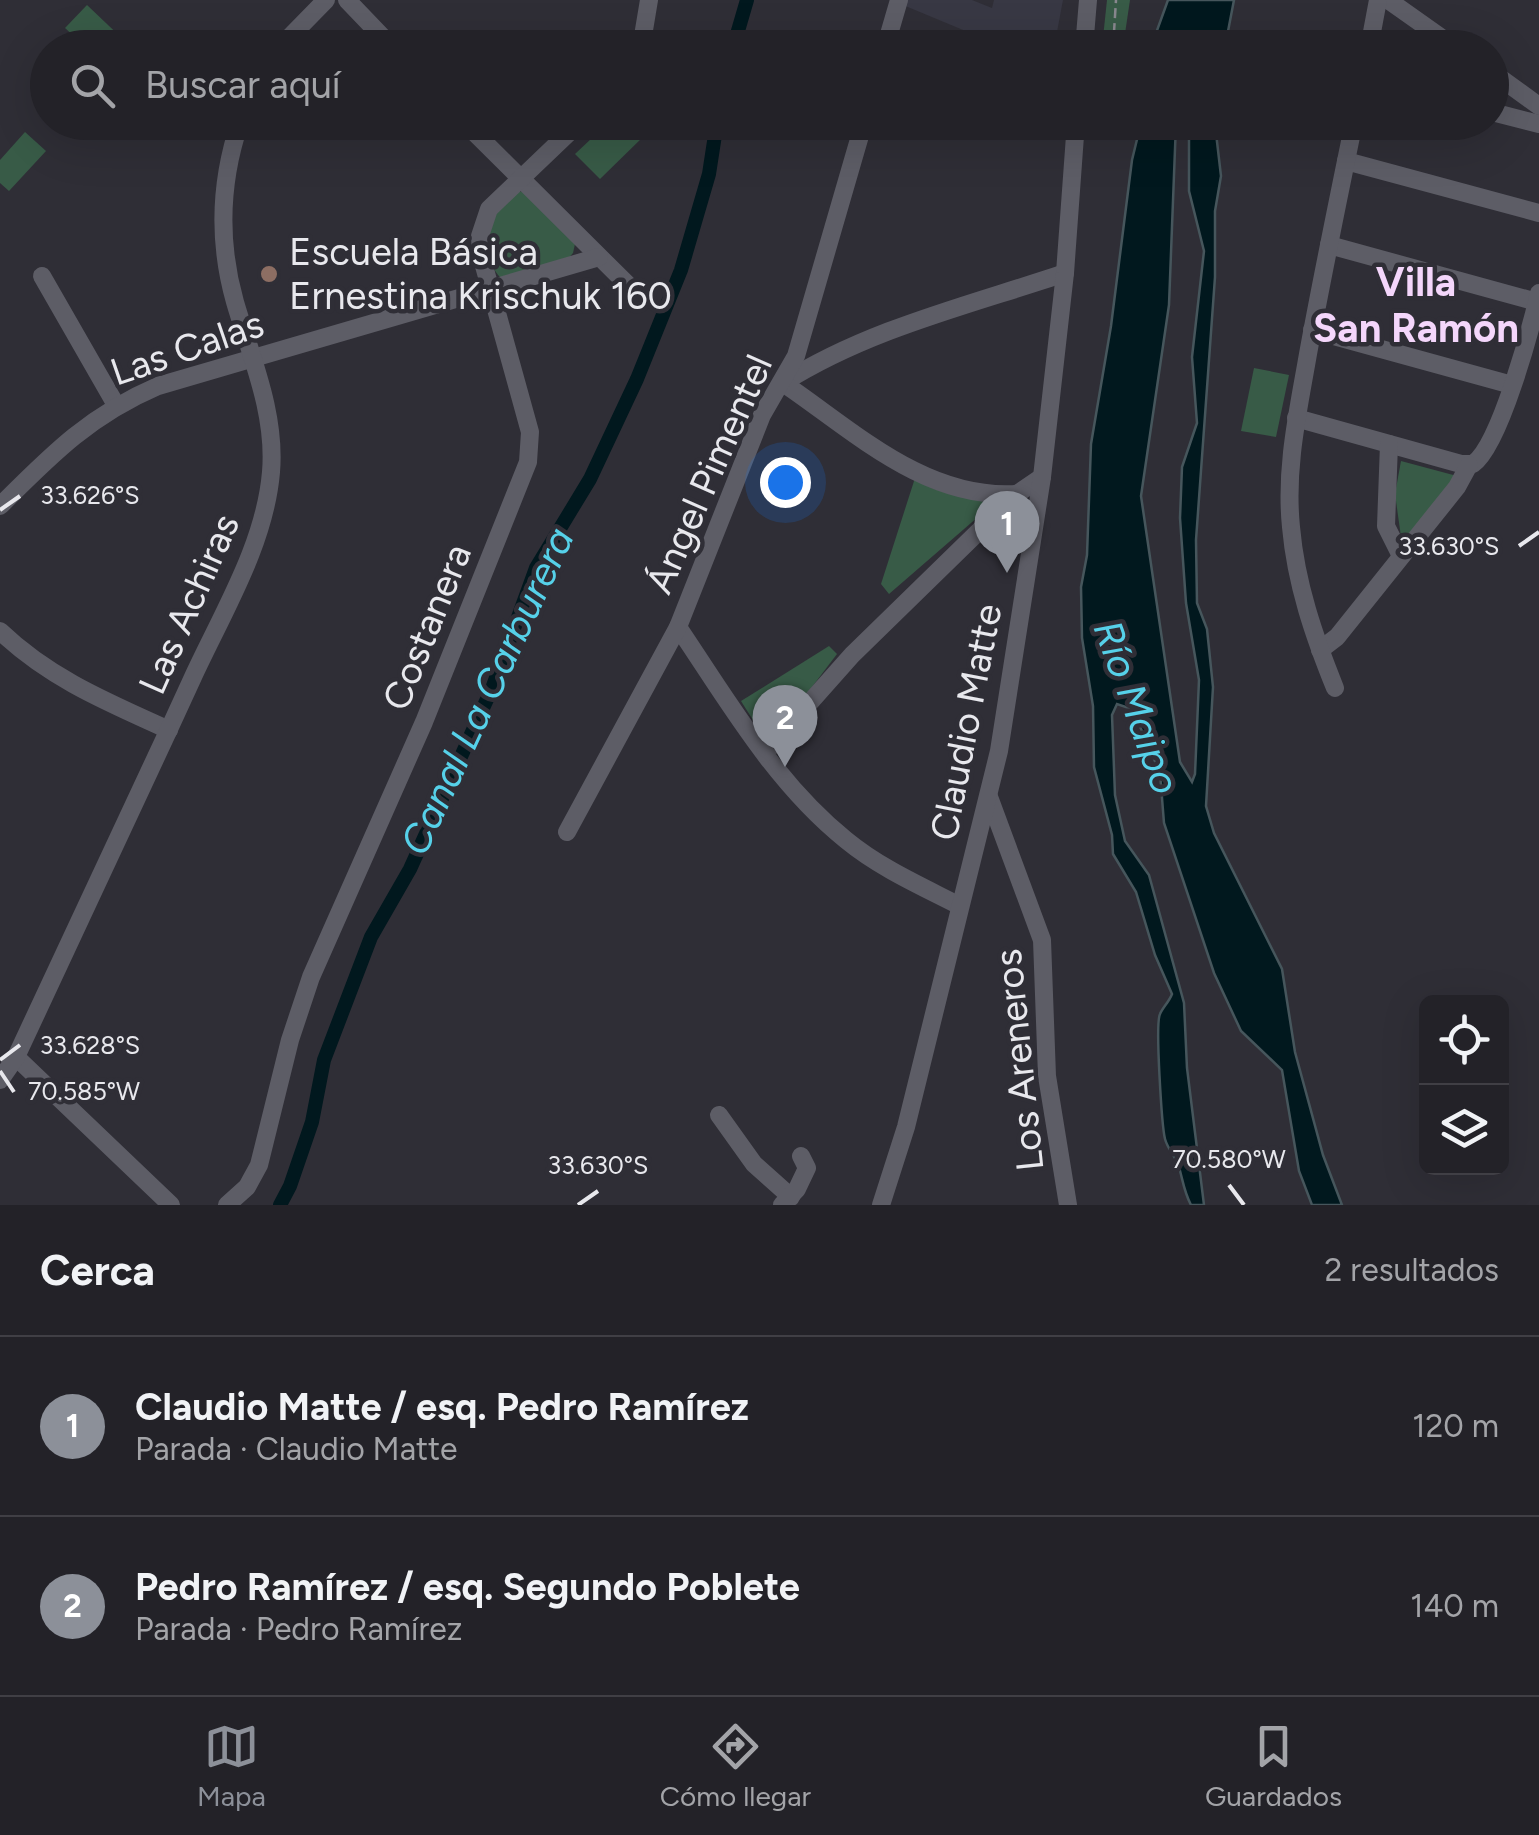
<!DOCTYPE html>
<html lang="es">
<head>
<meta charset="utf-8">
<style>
	:root { --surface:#232228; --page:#2f2f34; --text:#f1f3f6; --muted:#a3a4a8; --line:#403f45; --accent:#8c9099 }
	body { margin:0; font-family:Figtree,sans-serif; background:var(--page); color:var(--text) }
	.controls { position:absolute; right:30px; bottom:30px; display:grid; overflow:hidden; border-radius:15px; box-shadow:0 10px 40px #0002 }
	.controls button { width:90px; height:90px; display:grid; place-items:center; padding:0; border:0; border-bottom:2px solid var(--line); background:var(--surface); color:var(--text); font:50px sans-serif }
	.you { position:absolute; left:785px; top:482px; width:35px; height:35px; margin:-25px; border:8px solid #fff; border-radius:50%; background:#1a73e8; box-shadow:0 0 0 15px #1a73e833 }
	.badge { display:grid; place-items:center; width:65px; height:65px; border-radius:50%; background:var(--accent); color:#fff; font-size:32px; font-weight:700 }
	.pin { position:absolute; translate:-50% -82px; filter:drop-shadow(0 2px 5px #0008) }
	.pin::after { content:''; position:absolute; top:52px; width:35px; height:30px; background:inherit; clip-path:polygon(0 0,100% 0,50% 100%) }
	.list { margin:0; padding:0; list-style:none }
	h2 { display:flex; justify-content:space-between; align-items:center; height:130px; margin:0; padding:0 40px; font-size:42px }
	h2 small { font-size:32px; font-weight:400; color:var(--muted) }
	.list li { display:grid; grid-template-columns:65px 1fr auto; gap:30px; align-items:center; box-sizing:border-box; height:180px; padding:0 40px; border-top:2px solid var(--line) }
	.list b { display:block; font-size:38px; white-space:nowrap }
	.list p { margin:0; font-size:32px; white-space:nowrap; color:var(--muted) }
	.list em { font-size:32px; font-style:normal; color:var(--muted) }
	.icon { flex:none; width:55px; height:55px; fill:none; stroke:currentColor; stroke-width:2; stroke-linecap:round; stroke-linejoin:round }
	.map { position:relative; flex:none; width:1539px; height:1205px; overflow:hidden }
	.search { position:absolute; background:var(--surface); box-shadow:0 10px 40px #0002; left:30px; right:30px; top:30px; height:110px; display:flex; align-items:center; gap:25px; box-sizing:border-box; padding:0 35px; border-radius:55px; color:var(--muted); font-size:38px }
	.sheet { height:490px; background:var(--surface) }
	nav { display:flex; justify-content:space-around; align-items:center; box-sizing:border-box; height:140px; border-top:2px solid var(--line); background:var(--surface); font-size:28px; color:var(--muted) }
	nav a { display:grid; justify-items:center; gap:5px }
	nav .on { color:var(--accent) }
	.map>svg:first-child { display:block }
	.built { fill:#383844 }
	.green { fill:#385b47 }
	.water { fill:#01181e; stroke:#46565c; stroke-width:2.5 }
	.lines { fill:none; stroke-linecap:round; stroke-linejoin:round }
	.canal { stroke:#01181e; stroke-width:14 }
	.path { stroke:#89888f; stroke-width:2.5; stroke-dasharray:10 5; stroke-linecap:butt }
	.minor { stroke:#5d5d66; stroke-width:18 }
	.ticks { fill:none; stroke:#e8e8ed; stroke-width:4 }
	.education-dot { fill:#8d6e63; stroke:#2f2e36; stroke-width:4 }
	.labels { text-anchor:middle; stroke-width:9; stroke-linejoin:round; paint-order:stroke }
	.poi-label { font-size:38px; fill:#e8e8ed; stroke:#2f2e36; text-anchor:start }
	.street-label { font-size:38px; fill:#e8e8ed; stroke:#2f2e36 }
	.neighbourhood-label { font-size:40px; font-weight:bold; fill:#f4d6fb; stroke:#2f2e36 }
	.water-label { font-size:40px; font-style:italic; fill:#56d1e9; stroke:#2f2e36 }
	.ticks-label { font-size:25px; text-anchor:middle; fill:#e8e8ed; stroke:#2f2e36; stroke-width:9; stroke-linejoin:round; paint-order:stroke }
</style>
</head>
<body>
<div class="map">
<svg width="1539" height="1205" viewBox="0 0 1539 1205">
	<rect width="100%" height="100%" fill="#2f2e36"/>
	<polygon class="built" points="904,0 972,0 992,8 994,0 1063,0 1054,48 1004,47 903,5"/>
	<g class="green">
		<polygon points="1107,0 1130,0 1123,47 1102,47"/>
		<polygon points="87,5 128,44 125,47 86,47 65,28"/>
		<polygon points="608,123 635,123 646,134 600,179 575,154"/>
		<polygon points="25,132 46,151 9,191 0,183 0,160"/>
		<path d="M523,191L575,244L573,253L567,260L503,280C476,257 486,197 523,191Z"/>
		<polygon points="1254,368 1289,375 1276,437 1241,431"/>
		<polygon points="1401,461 1457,476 1402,544 1395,494"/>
		<polygon points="915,478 934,489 987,501 986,510 889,594 881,584"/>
		<polygon points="829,646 837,654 777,733 763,736 741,701"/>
	</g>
	<g class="water">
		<polygon points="1168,0 1234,0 1225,47 1151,47"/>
		<path d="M1141,123H1176L1169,305L1141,496L1180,762L1192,782L1195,774L1199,680L1186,603L1180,518L1182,467L1197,423L1192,357L1204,251L1189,191V123H1218L1216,133L1221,176L1215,211V277L1196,540L1197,603L1207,629L1213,687L1206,806L1214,833L1282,969L1295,1052L1323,1155L1342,1205H1312L1299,1171L1282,1070L1241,1031L1214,973L1164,823L1160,773L1135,715L1129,708L1117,704L1112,715L1115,795L1125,841L1149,875L1184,1003L1187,1068L1204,1205H1191C1184,1192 1183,1181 1179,1167C1176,1157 1168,1150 1165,1139C1162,1127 1155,1024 1160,1014C1163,1007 1169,1002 1172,994L1155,955L1136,892L1113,854L1112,835L1094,767L1093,706L1082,638L1081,587L1087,555L1091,444L1111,326L1132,160Z"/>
	</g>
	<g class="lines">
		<g class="canal">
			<polyline points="733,48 747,0"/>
			<polyline points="280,1205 290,1186 312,1122 324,1060 371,937 410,869 493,686 536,568 590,479 637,379 681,270 709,174 717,122"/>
		</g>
		<polyline class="path" points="1113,48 1116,0"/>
		<g class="minor">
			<polyline points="347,0 393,48"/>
			<polyline points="1388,0 1456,48"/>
			<polyline points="279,48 326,0"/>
			<polyline points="641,48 649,0"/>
			<polyline points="885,48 899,0"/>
			<polyline points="1084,48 1088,0"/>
			<polyline points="1369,48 1378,0"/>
			<polyline points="1492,72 1539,106"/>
			<polyline points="1492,112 1539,124"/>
			<polyline points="464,122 632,289"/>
			<polyline points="1346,161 1539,213"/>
			<polyline points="1329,245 1537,302"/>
			<polyline points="42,276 116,405"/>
			<polyline points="1312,330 1512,385"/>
			<path d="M783,383C868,329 970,305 1065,273"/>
			<path d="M783,383C854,431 925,500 1017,494"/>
			<path d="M1296,418L1461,464H1473C1500,445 1531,328 1539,293"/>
			<polyline points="1389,444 1386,526 1401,556"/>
			<path d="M0,506C51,455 90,415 158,386L599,257"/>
			<path d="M678,627C728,701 775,783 846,840C880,868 921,886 960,906"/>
			<path d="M0,631C49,678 107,702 169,730"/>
			<polyline points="1320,650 1337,637 1457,487 1469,465"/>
			<path d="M1335,688C1314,636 1296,584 1291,527C1285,468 1298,412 1308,354C1322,277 1338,200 1354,122"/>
			<polyline points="765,753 852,655 1017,494 1042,477"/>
			<polyline points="989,797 1042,940 1047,1076 1068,1205"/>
			<polyline points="567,832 678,627 762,415 796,356 864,122"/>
			<polyline points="16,1057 171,1205"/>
			<path d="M0,1080L16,1057C75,930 135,804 193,677C223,612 265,544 271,472C276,413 251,357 235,302C218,242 220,181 240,122"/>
			<polyline points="719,1115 754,1164 791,1197"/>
			<polyline points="227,1205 247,1187 259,1165 290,1040 311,977 424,722 528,462 530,432 481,255 480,236 489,209 580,122"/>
			<polyline points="782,1205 797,1189 807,1168 801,1156"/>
			<polyline points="881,1205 906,1127 999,751 1042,477 1065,273 1076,122"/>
		</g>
	</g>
	<path class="ticks" d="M0,510L20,496M1519,546L1539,532M0,1060L20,1045M0,1071L14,1092M1229,1185L1244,1205M578,1205L598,1191"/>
	<circle class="education-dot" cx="269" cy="274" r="10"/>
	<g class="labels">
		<g class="poi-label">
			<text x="289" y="265">Escuela Básica<tspan x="289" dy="44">Ernestina Krischuk 160</tspan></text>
		</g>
		<g class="street-label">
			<text transform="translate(187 348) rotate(-19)" y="13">Las Calas</text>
			<text transform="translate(709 474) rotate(-66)" y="13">Ángel Pimentel</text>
			<text transform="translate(189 604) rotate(-66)" y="13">Las Achiras</text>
			<text transform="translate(427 627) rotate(-68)" y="13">Costanera</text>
			<text transform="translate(966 722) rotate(-79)" y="13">Claudio Matte</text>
			<text transform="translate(1019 1060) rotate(-96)" y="13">Los Areneros</text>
		</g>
		<g class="neighbourhood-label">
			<text x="1416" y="296">Villa<tspan x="1416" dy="46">San Ramón</tspan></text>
		</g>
		<g class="water-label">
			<text transform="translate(487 691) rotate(-65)" y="14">Canal La Carburera</text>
			<text transform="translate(1137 707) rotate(70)" y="14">Río Maipo</text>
		</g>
	</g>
	<g class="ticks-label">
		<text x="90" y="504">33.626°S</text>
		<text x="1449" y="555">33.630°S</text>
		<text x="90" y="1054">33.628°S</text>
		<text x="84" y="1100">70.585°W</text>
		<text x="1229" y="1168">70.580°W</text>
		<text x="598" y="1174">33.630°S</text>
	</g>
</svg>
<div class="controls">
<button><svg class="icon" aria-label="locate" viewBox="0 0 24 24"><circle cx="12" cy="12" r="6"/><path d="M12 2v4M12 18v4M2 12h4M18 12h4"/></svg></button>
<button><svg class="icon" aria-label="layers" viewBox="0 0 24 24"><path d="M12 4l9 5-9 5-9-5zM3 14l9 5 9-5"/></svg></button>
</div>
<div class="you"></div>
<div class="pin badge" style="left:1007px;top:573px">1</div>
<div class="pin badge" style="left:785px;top:767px">2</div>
<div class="search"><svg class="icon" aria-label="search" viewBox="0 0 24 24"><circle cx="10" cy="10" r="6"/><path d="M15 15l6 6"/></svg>Buscar aquí</div>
</div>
<section class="sheet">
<h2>Cerca<small>2 resultados</small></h2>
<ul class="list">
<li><span class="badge">1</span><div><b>Claudio Matte / esq. Pedro Ramírez</b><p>Parada · Claudio Matte</p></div><em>120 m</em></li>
<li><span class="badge">2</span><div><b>Pedro Ramírez / esq. Segundo Poblete</b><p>Parada · Pedro Ramírez</p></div><em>140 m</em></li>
</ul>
</section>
<nav>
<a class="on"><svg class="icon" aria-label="map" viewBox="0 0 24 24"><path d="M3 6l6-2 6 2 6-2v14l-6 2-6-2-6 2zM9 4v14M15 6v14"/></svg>Mapa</a>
<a><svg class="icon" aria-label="directions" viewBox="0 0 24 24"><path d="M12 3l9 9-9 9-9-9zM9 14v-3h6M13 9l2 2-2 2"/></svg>Cómo llegar</a>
<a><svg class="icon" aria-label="saved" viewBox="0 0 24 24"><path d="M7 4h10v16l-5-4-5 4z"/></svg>Guardados</a>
</nav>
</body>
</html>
